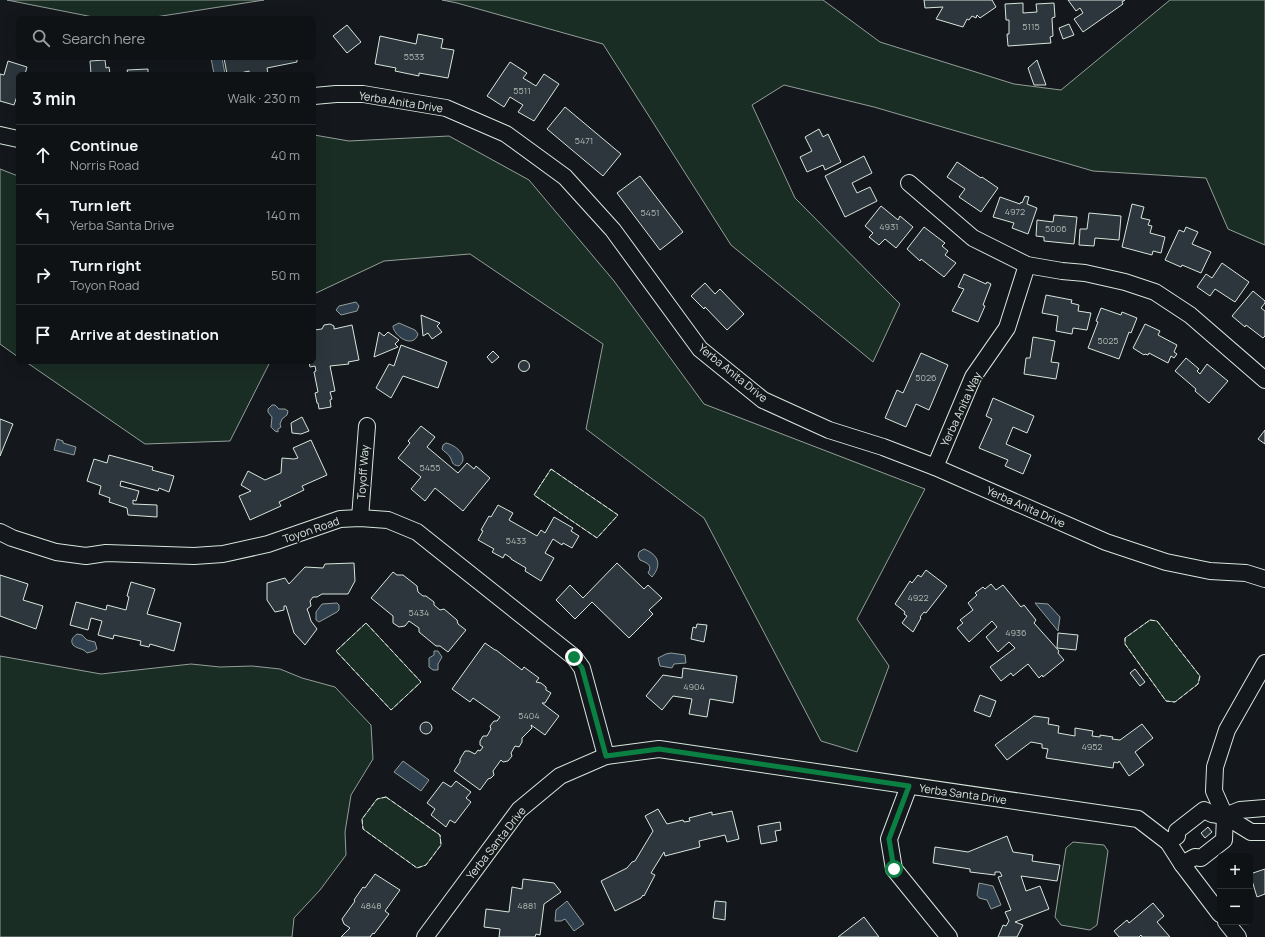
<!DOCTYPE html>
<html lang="en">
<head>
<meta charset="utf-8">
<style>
	:root { --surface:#0f1215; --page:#181b1e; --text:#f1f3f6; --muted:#9b9ea0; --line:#2f3234 }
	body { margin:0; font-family:Manrope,sans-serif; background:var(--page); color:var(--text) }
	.controls { position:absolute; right:12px; bottom:12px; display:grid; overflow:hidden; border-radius:6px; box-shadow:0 4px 16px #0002 }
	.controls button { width:36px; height:36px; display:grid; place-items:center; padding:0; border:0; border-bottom:1px solid var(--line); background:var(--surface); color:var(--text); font:20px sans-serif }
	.stop { position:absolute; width:12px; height:12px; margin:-9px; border:3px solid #0b8043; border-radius:50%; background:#fff }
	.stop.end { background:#0b8043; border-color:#fff; box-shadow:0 1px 4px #0008 }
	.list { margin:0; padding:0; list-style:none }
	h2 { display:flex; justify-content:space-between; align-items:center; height:52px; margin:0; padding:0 16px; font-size:17px }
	h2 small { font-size:13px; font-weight:400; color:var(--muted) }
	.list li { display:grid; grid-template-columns:26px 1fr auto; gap:12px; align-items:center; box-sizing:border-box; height:60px; padding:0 16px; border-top:1px solid var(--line) }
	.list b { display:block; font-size:15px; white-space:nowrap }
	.list p { margin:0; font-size:13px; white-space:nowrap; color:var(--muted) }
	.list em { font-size:13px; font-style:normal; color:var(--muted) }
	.icon { flex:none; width:22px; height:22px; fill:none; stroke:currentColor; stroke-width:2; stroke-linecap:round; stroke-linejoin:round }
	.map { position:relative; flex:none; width:1265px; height:937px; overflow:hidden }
	.search { position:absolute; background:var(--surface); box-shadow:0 4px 16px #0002; left:16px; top:16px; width:300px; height:44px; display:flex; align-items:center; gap:10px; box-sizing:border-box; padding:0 14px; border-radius:6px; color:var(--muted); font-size:15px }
	.panel { position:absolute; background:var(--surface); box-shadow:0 4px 16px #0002; left:16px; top:72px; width:300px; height:292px; border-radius:6px }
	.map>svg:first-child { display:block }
	.green { fill:#1a2d24; stroke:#939e99 }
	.water { fill:#2f3f4d; stroke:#939e99 }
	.building { fill:#2c363c; stroke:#d8e6dc }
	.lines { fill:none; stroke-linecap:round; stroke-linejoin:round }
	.minor-casing { stroke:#d8e6dc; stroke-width:18 }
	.minor { stroke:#14181c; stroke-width:16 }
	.fence { stroke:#d8e6dc; stroke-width:1; stroke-dasharray:5 2; stroke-linecap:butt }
	.route { stroke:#0b8043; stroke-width:5 }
	.labels { text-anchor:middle; stroke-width:3; stroke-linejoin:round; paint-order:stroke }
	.number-label { font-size:9px; fill:#adbab4 }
	.street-label { font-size:11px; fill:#d8e6dc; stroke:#14181c }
</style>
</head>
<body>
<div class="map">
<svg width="1265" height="937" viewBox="0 0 1265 937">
	<rect width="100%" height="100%" fill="#14181c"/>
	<g class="green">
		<polygon points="7,0 264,0 149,18 98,18"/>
		<polygon points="442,0 823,0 880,42 1014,84 1061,90 1170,0 1265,0 1265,245 1228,229 1206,178 1093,171 874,107 784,85 752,105 795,198 900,304 873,362 731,245 603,44 457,3"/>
		<polygon points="314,135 349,141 449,136 529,180 614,281 704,404 925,489 857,619 889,666 857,752 821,741 704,518 586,429 603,344 470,254 384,261 314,294"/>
		<polygon points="0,169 18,176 18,357 0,344"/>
		<polygon points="26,362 270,362 230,441 145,444"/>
		<polygon points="551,469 618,515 597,538 534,495"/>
		<polygon points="1150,620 1157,621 1200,676 1198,684 1175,702 1166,701 1125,644 1125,638"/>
		<polygon points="366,623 421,682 391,710 336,651"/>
		<polygon points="0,656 101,674 191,664 220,667 252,666 280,669 302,678 335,687 371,725 373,759 351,795 345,832 346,855 320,890 294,918 292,937 0,937"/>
		<polygon points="386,797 440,835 441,845 426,865 417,868 363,829 362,819 377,799"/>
		<polygon points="1073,842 1104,845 1108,851 1097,925 1090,930 1061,925 1055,917 1066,848"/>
	</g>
	<g class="water">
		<polygon points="211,58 222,58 225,74 214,74"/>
		<polygon points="356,302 359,306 357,311 341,315 336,310 339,306"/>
		<path d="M399,323L415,330L418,334C413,350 393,335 393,326Z"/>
		<polygon points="272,405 275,405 279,409 285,409 288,411 287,415 282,419 280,424 281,427 278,429 278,432 275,431 271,427 272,417 268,412 268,409"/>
		<polygon points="57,439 63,441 63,443 76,447 74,455 54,450"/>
		<path d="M446,443C456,445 470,457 459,466C451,465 453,462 450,457C448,453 444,452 442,449L443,445Z"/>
		<path d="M644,549C659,555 662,565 652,577L648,573C653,565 647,563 640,560L638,556L639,552Z"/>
		<polygon points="337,603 339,605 339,610 337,612 319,622 316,620 316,612 322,604"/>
		<polygon points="1035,603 1048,604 1060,617 1058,631"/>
		<path d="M77,634L82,635L87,640L95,642L97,649L94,651L87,653C83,648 77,649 73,645C70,640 73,637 77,634Z"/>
		<polygon points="434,651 438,651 442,657 438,664 438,670 433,670 429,667 429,658 434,655"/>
		<polygon points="671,653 685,655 686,663 674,664 672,668 660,666 658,658 666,654"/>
		<polygon points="403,761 429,780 421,791 394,772"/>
		<polygon points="979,883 993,886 1001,905 991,909 987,900 979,898 977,895"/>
		<polygon points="567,901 584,924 574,931 565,919 561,921 555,921 556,910"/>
	</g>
	<g class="building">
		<polygon points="924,0 992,0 996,7 980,18 977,15 976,18 972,16 969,20 967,19 963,27 936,19 943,7 925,8"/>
		<polygon points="1068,0 1125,0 1122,2 1123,4 1083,32 1074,19 1083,13 1080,8 1076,11"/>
		<polygon points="1023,3 1023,13 1037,12 1036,4 1054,3 1055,17 1052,18 1053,36 1050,37 1051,43 1008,46 1007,34 1009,34 1009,20 1006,20 1005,4"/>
		<polygon points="1069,24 1074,35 1063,39 1059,28"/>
		<polygon points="347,25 361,42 347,53 333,36"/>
		<polygon points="418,34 443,39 441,48 454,50 448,78 419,73 419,76 395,71 396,68 375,64 380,36 416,44"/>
		<polygon points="224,58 297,58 297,62 267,68 268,74 250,74 249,71 236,74 227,74"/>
		<polygon points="105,60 106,68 109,67 110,74 91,74 90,61"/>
		<polygon points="1037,60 1046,85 1034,85 1028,68"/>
		<polygon points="8,61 27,67 25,74 18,74 18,93 14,105 0,101 0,74 4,75"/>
		<polygon points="510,62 527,73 523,78 536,86 544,74 559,84 534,121 518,112 523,105 510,97 504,107 487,96"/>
		<polygon points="148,69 148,74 128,74 127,70"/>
		<polygon points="565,107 621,154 603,176 547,129"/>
		<polygon points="819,129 823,137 828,134 841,162 825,170 823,165 807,172 800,157 812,151 805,137"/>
		<polygon points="864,156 872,173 852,183 857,193 870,187 877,201 845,217 825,176"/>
		<polygon points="957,162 981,178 982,177 998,188 981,212 959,197 965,189 947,177"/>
		<polygon points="640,176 683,232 660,250 617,193"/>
		<polygon points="1025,196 1029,197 1027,204 1037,208 1028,234 1012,228 1014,223 993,217 1000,197 1020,204 1021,202 1022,203"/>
		<polygon points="1132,204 1144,207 1141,218 1150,220 1148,225 1152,226 1150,233 1165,237 1161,253 1153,251 1152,255 1122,247"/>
		<polygon points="881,206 898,220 900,216 913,227 896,248 885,239 879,245 869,237 873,233 865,226"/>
		<polygon points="1089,213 1121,216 1119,240 1095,238 1094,246 1079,245 1080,229 1087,229"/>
		<polygon points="1054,215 1077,217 1074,244 1044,241 1044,237 1036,236 1037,220 1053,222"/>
		<polygon points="924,227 945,243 942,246 948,251 945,255 956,263 944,277 921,259 920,261 907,249"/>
		<polygon points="1186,227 1198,232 1192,244 1211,252 1201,273 1182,265 1181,267 1165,260 1179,230 1184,232"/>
		<polygon points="1222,263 1249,282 1235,302 1215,289 1210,296 1197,287 1206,274 1212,278"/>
		<polygon points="964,274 986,284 987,282 991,284 983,305 985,306 978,322 952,311 964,289 958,287"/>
		<polygon points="705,283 715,294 720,289 744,314 727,330 705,307 704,309 691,296"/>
		<polygon points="1253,291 1265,301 1265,303 1261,308 1265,311 1265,336 1263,338 1246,325 1245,327 1232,316"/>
		<polygon points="1046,295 1072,300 1071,303 1079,305 1078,311 1091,313 1087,330 1073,328 1072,334 1056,331 1058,316 1042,313"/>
		<polygon points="1101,308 1121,315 1122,312 1137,318 1131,333 1129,332 1119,359 1088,348 1098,322 1096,321"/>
		<polygon points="421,315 440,323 437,326 442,332 432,339 428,333 423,336"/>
		<polygon points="330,324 334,326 334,329 352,325 359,360 348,362 349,364 330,366 335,391 330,392 332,399 330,400 331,407 319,409 318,403 317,403 315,393 318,392 314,372 316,371 315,366 310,367 309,362 314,362 314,330 322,329 324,325"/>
		<polygon points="1145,324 1160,331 1158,335 1177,345 1174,352 1177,354 1174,358 1171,356 1168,363 1149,353 1148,355 1145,354 1144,355 1133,348"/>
		<polygon points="379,332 384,336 388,332 399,340 395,344 398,347 374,357"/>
		<polygon points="1033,337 1055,341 1051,362 1059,363 1056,379 1024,374 1026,358 1030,358"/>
		<polygon points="401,345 447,362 438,388 403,376 391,398 376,388 389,364 394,366"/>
		<polygon points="493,351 499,357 492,363 487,357"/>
		<polygon points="921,353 948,365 929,410 916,404 906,427 885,418 897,390 903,393"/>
		<polygon points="1186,358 1199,369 1197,371 1200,374 1207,364 1228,381 1209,403 1195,391 1196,389 1175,371"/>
		<circle cx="524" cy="366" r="5.5"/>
		<polygon points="993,398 1034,416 1027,433 1013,427 1006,444 1031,455 1023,474 1005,466 1008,460 979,448 992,419 986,416"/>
		<polygon points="302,417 309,431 301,434 292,433 291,423"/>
		<polygon points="0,419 13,424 0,456"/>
		<polygon points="421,426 435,437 427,447 458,473 467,463 474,469 476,466 490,478 463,511 435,488 425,501 411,489 421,477 398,458 410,443 408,441"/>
		<polygon points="1265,430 1265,444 1258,439"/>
		<polygon points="311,440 327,475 302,486 304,490 279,502 281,506 250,520 239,496 251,491 241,485 248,471 265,480 281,473 282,458 294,459 298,458 293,448"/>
		<polygon points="109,455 153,467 152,470 174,476 169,492 159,488 158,491 121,481 120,486 139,491 136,501 133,500 133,504 157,505 157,517 128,515 127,508 109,502 110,498 99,494 101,486 87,481 94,459 107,463"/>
		<polygon points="498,505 513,513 509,520 537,536 541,530 545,533 554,517 573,528 571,531 579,536 572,548 563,543 562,545 553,539 545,553 554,558 541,581 525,571 526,568 511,559 511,558 505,554 503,558 492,552 494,549 478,540 483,531 481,530 489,516 491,517"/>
		<polygon points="354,563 355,581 348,594 322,594 317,597 313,597 310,601 311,606 307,609 309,614 311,621 317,629 305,645 294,633 286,606 284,606 284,610 275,612 267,600 267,583 285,578 289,584 305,567 323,568 325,564"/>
		<polygon points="617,563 644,589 648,585 662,598 649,610 653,614 629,638 592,602 575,619 556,600 570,585 583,598"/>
		<polygon points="926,570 947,586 926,613 924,612 920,617 921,618 913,632 902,623 907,616 904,614 905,612 895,604 910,581 912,583 918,575 921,577"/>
		<polygon points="393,572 397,575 403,575 417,586 418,592 423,596 426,596 434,602 434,605 440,610 444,609 457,620 458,624 466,630 448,652 440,646 436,646 419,632 419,628 409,621 405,626 399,627 393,623 393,616 371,598"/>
		<polygon points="0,575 28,584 23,600 43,606 36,629 0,616"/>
		<polygon points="131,582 155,589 147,614 181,623 174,651 150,644 149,647 140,645 141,641 114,635 113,639 98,635 102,621 91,618 88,630 70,625 76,602 106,610 107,605 126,610 129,597 127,596"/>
		<polygon points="991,584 996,590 1003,585 1021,607 1024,605 1036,620 1034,623 1059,651 1058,653 1064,660 1043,677 1042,675 1039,678 1028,664 1013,676 1011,673 1001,681 990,667 1015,648 1009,642 998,652 986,637 997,627 992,621 969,642 957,628 963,623 960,620 973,610 968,603 977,595 975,593 983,587 985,589"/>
		<polygon points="697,624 707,625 704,642 691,639 693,627 696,628"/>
		<polygon points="1058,633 1078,635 1076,650 1057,648"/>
		<polygon points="485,643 495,650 496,650 522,670 524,667 539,678 536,682 541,683 546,687 546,690 551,693 545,703 542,703 559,716 545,735 531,725 532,728 522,738 522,742 519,747 515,746 511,753 512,756 508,761 503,762 501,760 493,771 494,775 491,778 488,779 480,790 454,771 460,762 460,759 465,751 469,751 475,754 478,750 480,751 483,747 480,745 480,741 483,736 487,736 491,729 490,726 494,721 497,721 500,717 473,698 470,702 452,689"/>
		<polygon points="683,668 737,676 733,703 710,699 707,717 689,714 692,699 673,696 662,710 646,696 663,675 682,678"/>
		<polygon points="1135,669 1145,682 1140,686 1130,673"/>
		<polygon points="980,695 996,701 990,717 974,711"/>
		<polygon points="1034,716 1049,718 1048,724 1059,726 1058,733 1075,736 1075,728 1093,731 1092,736 1100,737 1100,735 1113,737 1112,739 1120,740 1142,724 1153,738 1135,752 1144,765 1129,776 1119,761 1118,763 1114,762 1113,768 1046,758 1048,749 1042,748 1042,744 1031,742 1007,760 995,745"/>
		<circle cx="426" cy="728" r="6"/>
		<polygon points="456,781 471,792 466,798 471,802 455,823 450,820 446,827 431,815 435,809 427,803 443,782 451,787"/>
		<polygon points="658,809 667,824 683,820 684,822 690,821 689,818 712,812 712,815 732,811 739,839 727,842 725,835 699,841 700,847 665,856 664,852 651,873 655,875 644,896 643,895 641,898 615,911 601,881 627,868 632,862 635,861 653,831 645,816"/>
		<polygon points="780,822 781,830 775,831 777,841 761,844 758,826"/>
		<polygon points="1208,827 1212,832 1205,838 1201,833"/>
		<polygon points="1007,836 1013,852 1033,855 1032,861 1060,865 1057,881 1021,876 1026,891 1040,886 1049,909 1015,922 1023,925 1017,937 998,937 1003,925 1006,926 1009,921 1005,912 1011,910 998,877 1002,876 1000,872 995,872 995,875 970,872 970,869 933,863 935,847 968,852"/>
		<polygon points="1265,869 1265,894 1257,897 1250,874"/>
		<polygon points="375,874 400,890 385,911 389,914 374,934 373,933 370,937 341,937 350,928 344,924 342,919 355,901 354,900 363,887 365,888"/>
		<polygon points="523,879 554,883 561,892 544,904 540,935 536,934 535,937 499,937 500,929 484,927 486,909 509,912 512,887 522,889"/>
		<polygon points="715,901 726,902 725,920 713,918"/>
		<polygon points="1153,903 1164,916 1157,922 1170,937 1142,937 1141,935 1139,937 1119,937 1114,931 1127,920 1129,923"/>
		<polygon points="864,917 879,937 838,937"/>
	</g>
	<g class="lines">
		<g class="minor-casing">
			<g id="minor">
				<polyline points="314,96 336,94 363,94 446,108 506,134 565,177 613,230 700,349 763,400 829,430 883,447 935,467 1106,542 1166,562 1210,571 1246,573 1265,579"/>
				<polyline points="0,135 18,139"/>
				<polyline points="909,183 973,238 1027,265 1062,271 1085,273 1125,282 1155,292 1190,315 1265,380"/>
				<polyline points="935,467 973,377 1007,328 1027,265"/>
				<polyline points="360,518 367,426"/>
				<polyline points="0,532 12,538 56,552 86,556 106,553 194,556 223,554 268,544 340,519 360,518 388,520 417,532 574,657 582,668 606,756"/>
				<polyline points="909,786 889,839 894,869 949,937"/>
				<polyline points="1225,816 1240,810 1265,808"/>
				<polyline points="1168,842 1177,836 1177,831 1204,810 1212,814 1225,816 1251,832 1265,832"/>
				<polyline points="1182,864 1195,857 1201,858 1224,840 1225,816 1214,791 1215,767 1227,730 1265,663"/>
				<polyline points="1226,922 1238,937"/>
				<polyline points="425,937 519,810 560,776 606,756 659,749 1138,819 1168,842 1182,864 1220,914"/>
			</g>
		</g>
		<use href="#minor" class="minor"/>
		<g class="fence">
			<polygon points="551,469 618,515 597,538 534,495"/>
			<polygon points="1150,620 1157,621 1200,676 1198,684 1175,702 1166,701 1125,644 1125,638"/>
			<polygon points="366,623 421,682 391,710 336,651"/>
			<polygon points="386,797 440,835 441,845 426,865 417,868 363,829 362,819 377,799"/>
		</g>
	</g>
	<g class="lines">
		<polyline class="route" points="574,657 582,668 606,756 659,749 909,786 889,839 894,869"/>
	</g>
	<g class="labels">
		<g class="number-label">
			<text x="1031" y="30">5115</text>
			<text x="414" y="60">5533</text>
			<text x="522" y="94">5511</text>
			<text x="584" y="144">5471</text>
			<text x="1015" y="215">4972</text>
			<text x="650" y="216">5451</text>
			<text x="889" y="230">4931</text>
			<text x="1056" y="232">5006</text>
			<text x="1108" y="344">5025</text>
			<text x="926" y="381">5026</text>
			<text x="430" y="471">5455</text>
			<text x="516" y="544">5433</text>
			<text x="918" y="601">4922</text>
			<text x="419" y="616">5434</text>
			<text x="1016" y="636">4936</text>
			<text x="694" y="690">4904</text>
			<text x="529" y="719">5404</text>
			<text x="1092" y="750">4952</text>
			<text x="371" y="909">4848</text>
			<text x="527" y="909">4881</text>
		</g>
		<g class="street-label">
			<text transform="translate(401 102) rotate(9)" y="4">Yerba Anita Drive</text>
			<text transform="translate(733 373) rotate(39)" y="4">Yerba Anita Drive</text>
			<text transform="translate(961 409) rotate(-65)" y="4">Yerba Anita Way</text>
			<text transform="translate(363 472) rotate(-86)" y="4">Toyoff Way</text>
			<text transform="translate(1026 507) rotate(24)" y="4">Yerba Anita Drive</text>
			<text transform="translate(311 530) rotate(-19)" y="4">Toyon Road</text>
			<text transform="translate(963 794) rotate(8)" y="4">Yerba Santa Drive</text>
			<text transform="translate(496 843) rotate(-52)" y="4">Yerba Santa Drive</text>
		</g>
	</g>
</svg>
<div class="controls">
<button>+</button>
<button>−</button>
</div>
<div class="stop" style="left:894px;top:869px"></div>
<div class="stop end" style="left:574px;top:657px"></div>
<div class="search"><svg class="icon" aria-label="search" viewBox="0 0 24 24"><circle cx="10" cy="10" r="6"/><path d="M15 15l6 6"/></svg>Search here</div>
<section class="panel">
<h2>3 min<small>Walk · 230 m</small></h2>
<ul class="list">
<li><svg class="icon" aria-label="ahead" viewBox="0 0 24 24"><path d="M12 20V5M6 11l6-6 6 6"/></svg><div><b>Continue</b><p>Norris Road</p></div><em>40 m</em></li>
<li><svg class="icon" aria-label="left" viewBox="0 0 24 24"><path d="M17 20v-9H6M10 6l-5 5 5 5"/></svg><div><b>Turn left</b><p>Yerba Santa Drive</p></div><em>140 m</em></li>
<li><svg class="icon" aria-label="right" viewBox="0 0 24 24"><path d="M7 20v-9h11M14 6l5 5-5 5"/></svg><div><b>Turn right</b><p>Toyon Road</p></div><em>50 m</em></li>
<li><svg class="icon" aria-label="arrive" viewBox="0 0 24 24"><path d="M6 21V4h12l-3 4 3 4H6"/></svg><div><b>Arrive at destination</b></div></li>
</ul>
</section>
</div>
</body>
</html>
